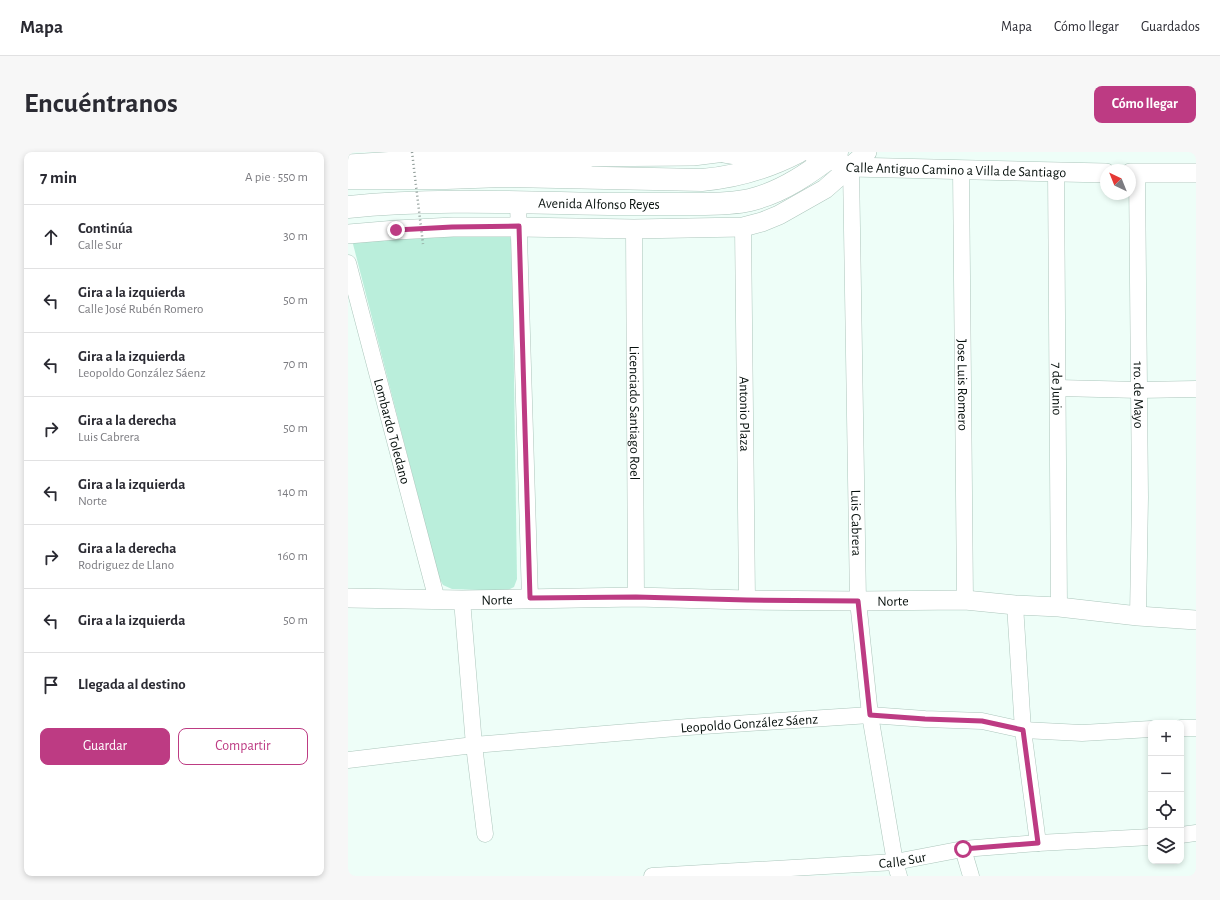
<!DOCTYPE html>
<html lang="es">
<head>
<meta charset="utf-8">
<style>
	:root { --surface:#fff; --page:#f7f7f7; --text:#2b2b33; --muted:#7c7c81; --line:#e1e1e2; --accent:#bd3b83 }
	body { margin:0; font-family:"Alegreya Sans",sans-serif; background:var(--page); color:var(--text) }
	.controls { position:absolute; right:12px; bottom:12px; display:grid; overflow:hidden; border-radius:8px; box-shadow:0 2px 6px #0003 }
	.controls button { width:36px; height:36px; display:grid; place-items:center; padding:0; border:0; border-bottom:1px solid var(--line); background:var(--surface); color:var(--text); font:20px sans-serif }
	.compass { position:absolute; left:752px; top:12px; width:36px; height:36px; border-radius:50%; background:var(--surface); box-shadow:0 2px 6px #0003; rotate:317deg }
	.stop { position:absolute; width:12px; height:12px; margin:-9px; border:3px solid #bd3b83; border-radius:50%; background:#fff }
	.stop.end { background:#bd3b83; border-color:#fff; box-shadow:0 1px 4px #0008 }
	.list { margin:0; padding:0; list-style:none }
	h2 { display:flex; justify-content:space-between; align-items:center; height:52px; margin:0; padding:0 16px; font-size:17px }
	h2 small { font-size:13px; font-weight:400; color:var(--muted) }
	.list li { display:grid; grid-template-columns:26px 1fr auto; gap:12px; align-items:center; box-sizing:border-box; height:64px; padding:0 16px; border-top:1px solid var(--line) }
	.list b { display:block; font-size:15px; white-space:nowrap }
	.list p { margin:0; font-size:13px; white-space:nowrap; color:var(--muted) }
	.list em { font-size:13px; font-style:normal; color:var(--muted) }
	.actions { display:flex; gap:8px; padding:12px 16px }
	.actions a { flex:1; padding:9px 0; border:1px solid var(--accent); border-radius:8px; text-align:center; font-size:14px; color:var(--accent) }
	.actions .main { background:var(--accent); color:#fff }
	.icon { flex:none; width:22px; height:22px; fill:none; stroke:currentColor; stroke-width:2; stroke-linecap:round; stroke-linejoin:round }
	.map { position:relative; flex:none; width:848px; height:724px; overflow:hidden; border-radius:8px }
	header { display:flex; align-items:center; gap:24px; box-sizing:border-box; height:56px; padding:0 20px; background:var(--surface); border-bottom:1px solid var(--line) }
	header strong { font-size:19px }
	nav { display:flex; gap:22px; margin-inline-start:auto; font-size:14px }
	.intro { display:flex; align-items:center; justify-content:space-between; box-sizing:border-box; height:96px; padding:0 24px }
	h1 { margin:0; font-size:28px }
	.button { padding:10px 18px; border-radius:8px; background:var(--accent); color:#fff; font-size:14px; font-weight:700 }
	main { display:flex; gap:24px; padding:0 24px }
	aside { flex:1; background:var(--surface); border-radius:8px; box-shadow:0 2px 6px #0003 }
	.map>svg:first-child { display:block }
	.green { fill:#baeedb }
	.lines { fill:none; stroke-linecap:round; stroke-linejoin:round }
	.minor-casing { stroke:#acc6bc; stroke-width:17 }
	.tertiary-casing { stroke:#acc6bc; stroke-width:20 }
	.secondary-casing { stroke:#acc6bc; stroke-width:23 }
	.minor { stroke:#fff; stroke-width:16 }
	.tertiary { stroke:#fff; stroke-width:19 }
	.secondary { stroke:#fff; stroke-width:22 }
	.path-bridge { stroke:#8c9995; stroke-width:2.5; stroke-dasharray:1 3; stroke-linecap:butt }
	.route { stroke:#bd3b83; stroke-width:5 }
	.labels { text-anchor:middle; stroke-width:3; stroke-linejoin:round; paint-order:stroke }
	.street-label { font-size:14px; fill:#07100d; stroke:#fff }
</style>
</head>
<body>
<header>
<strong>Mapa</strong>
<nav><a>Mapa</a><a>Cómo llegar</a><a>Guardados</a></nav>
</header>
<div class="intro"><h1>Encuéntranos</h1><a class="button">Cómo llegar</a></div>
<main>
<aside>
<h2>7 min<small>A pie · 550 m</small></h2>
<ul class="list">
<li><svg class="icon" aria-label="ahead" viewBox="0 0 24 24"><path d="M12 20V5M6 11l6-6 6 6"/></svg><div><b>Continúa</b><p>Calle Sur</p></div><em>30 m</em></li>
<li><svg class="icon" aria-label="left" viewBox="0 0 24 24"><path d="M17 20v-9H6M10 6l-5 5 5 5"/></svg><div><b>Gira a la izquierda</b><p>Calle José Rubén Romero</p></div><em>50 m</em></li>
<li><svg class="icon" aria-label="left" viewBox="0 0 24 24"><path d="M17 20v-9H6M10 6l-5 5 5 5"/></svg><div><b>Gira a la izquierda</b><p>Leopoldo González Sáenz</p></div><em>70 m</em></li>
<li><svg class="icon" aria-label="right" viewBox="0 0 24 24"><path d="M7 20v-9h11M14 6l5 5-5 5"/></svg><div><b>Gira a la derecha</b><p>Luis Cabrera</p></div><em>50 m</em></li>
<li><svg class="icon" aria-label="left" viewBox="0 0 24 24"><path d="M17 20v-9H6M10 6l-5 5 5 5"/></svg><div><b>Gira a la izquierda</b><p>Norte</p></div><em>140 m</em></li>
<li><svg class="icon" aria-label="right" viewBox="0 0 24 24"><path d="M7 20v-9h11M14 6l5 5-5 5"/></svg><div><b>Gira a la derecha</b><p>Rodriguez de Llano</p></div><em>160 m</em></li>
<li><svg class="icon" aria-label="left" viewBox="0 0 24 24"><path d="M17 20v-9H6M10 6l-5 5 5 5"/></svg><div><b>Gira a la izquierda</b></div><em>50 m</em></li>
<li><svg class="icon" aria-label="arrive" viewBox="0 0 24 24"><path d="M6 21V4h12l-3 4 3 4H6"/></svg><div><b>Llegada al destino</b></div></li>
</ul>
<div class="actions"><a class="main">Guardar</a><a>Compartir</a></div>
</aside>
<div class="map">
<svg width="848" height="724" viewBox="0 0 848 724">
	<rect width="100%" height="100%" fill="#eefef8"/>
	<polygon class="green" points="160,78 164,91 169,427 166,435 158,439 104,437 95,433 91,426 5,92 7,82"/>
	<g class="lines">
		<g class="minor-casing">
			<g id="minor">
				<path id="s1" d="M503,15L510,449L522,563L547,710L551,724"/>
				<path id="s2" d="M613,18L617,448"/>
				<path id="s3" d="M708,19L711,455"/>
				<path id="s4" d="M789,21L792,345L790,464"/>
				<polyline points="170,51 182,446"/>
				<path id="s5" d="M395,75L399,448"/>
				<path id="s6" d="M286,77L288,445"/>
				<path id="s7" d="M0,111L89,448"/>
				<polyline points="710,236 791,238 848,237"/>
				<polyline points="114,448 126,593 137,682"/>
				<polyline points="667,453 675,578 690,691"/>
				<polyline points="833,576 848,576"/>
				<path id="s8" d="M0,608L126,593L340,575L522,563L577,567L634,569L675,578L734,581L803,577"/>
				<polyline points="833,683 848,681"/>
				<polyline points="615,697 623,724"/>
				<path id="s9" d="M304,724L547,710L615,697L690,691L803,685"/>
			</g>
		</g>
		<g class="tertiary-casing">
			<g id="tertiary">
				<path id="s10" d="M462,0L503,15L758,21"/>
				<polyline points="0,12 98,6 345,4 377,0"/>
				<polyline points="782,21 848,21"/>
				<polyline points="0,82 48,78 105,75 171,75 286,77 395,75 414,70 431,63 477,37 519,0"/>
				<path id="s11" d="M0,446L114,448L288,445L399,448L510,449L617,448L667,453L711,455L790,464L848,468"/>
			</g>
		</g>
		<g class="secondary-casing">
			<g id="secondary">
				<polyline points="378,0 403,4 431,1"/>
				<polyline points="189,16 238,5"/>
				<path d="M0,26H98L155,24L354,28C389,25 419,16 450,0"/>
				<path id="s12" d="M0,55C90,46 182,51 272,52C298,52 323,52 348,52C366,52 385,52 402,48C435,40 463,20 489,0"/>
			</g>
		</g>
		<use href="#minor" class="minor"/>
		<use href="#tertiary" class="tertiary"/>
		<use href="#secondary" class="secondary"/>
		<polyline class="path-bridge" points="64,0 75,92"/>
	</g>
	<g class="lines">
		<polyline class="route" points="48,78 104,75 171,74 182,446 288,445 399,448 510,449 522,563 577,567 634,569 675,578 690,691 615,697"/>
	</g>
	<g class="labels">
		<g class="street-label">
			<text dy="5" stroke="none"><textPath href="#s10" startOffset="149">Calle Antiguo Camino a Villa de Santiago</textPath></text>
			<text dy="5" stroke="none"><textPath href="#s12" startOffset="251">Avenida Alfonso Reyes</textPath></text>
			<text dy="5" stroke="none"><textPath href="#s2" startOffset="215">Jose Luis Romero</textPath></text>
			<text dy="5" stroke="none"><textPath href="#s3" startOffset="218">7 de Junio</textPath></text>
			<text dy="5" stroke="none"><textPath href="#s4" startOffset="222">1ro. de Mayo</textPath></text>
			<text dy="5" stroke="none"><textPath href="#s6" startOffset="184">Licenciado Santiago Roel</textPath></text>
			<text dy="5" stroke="none"><textPath href="#s5" startOffset="187">Antonio Plaza</textPath></text>
			<text dy="5" stroke="none"><textPath href="#s7" startOffset="174">Lombardo Toledano</textPath></text>
			<text dy="5" stroke="none"><textPath href="#s1" startOffset="356">Luis Cabrera</textPath></text>
			<text dy="5" stroke="none"><textPath href="#s11" startOffset="149">Norte</textPath></text>
			<text dy="5" stroke="none"><textPath href="#s11" startOffset="545">Norte</textPath></text>
			<text dy="5" stroke="none"><textPath href="#s8" startOffset="403">Leopoldo González Sáenz</textPath></text>
			<text dy="5" stroke="none"><textPath href="#s9" startOffset="251">Calle Sur</textPath></text>
		</g>
	</g>
</svg>
<div class="controls">
<button>+</button>
<button>−</button>
<button><svg class="icon" aria-label="locate" viewBox="0 0 24 24"><circle cx="12" cy="12" r="6"/><path d="M12 2v4M12 18v4M2 12h4M18 12h4"/></svg></button>
<button><svg class="icon" aria-label="layers" viewBox="0 0 24 24"><path d="M12 4l9 5-9 5-9-5zM3 14l9 5 9-5"/></svg></button>
</div>
<svg class="compass" viewBox="-18 -18 36 36"><path d="M0-13l5 13h-10z" fill="#e53935"/><path d="M0 13l5-13h-10z" fill="#7c7c81"/></svg>
<div class="stop" style="left:615px;top:697px"></div>
<div class="stop end" style="left:48px;top:78px"></div>
</div>
</main>
</body>
</html>
